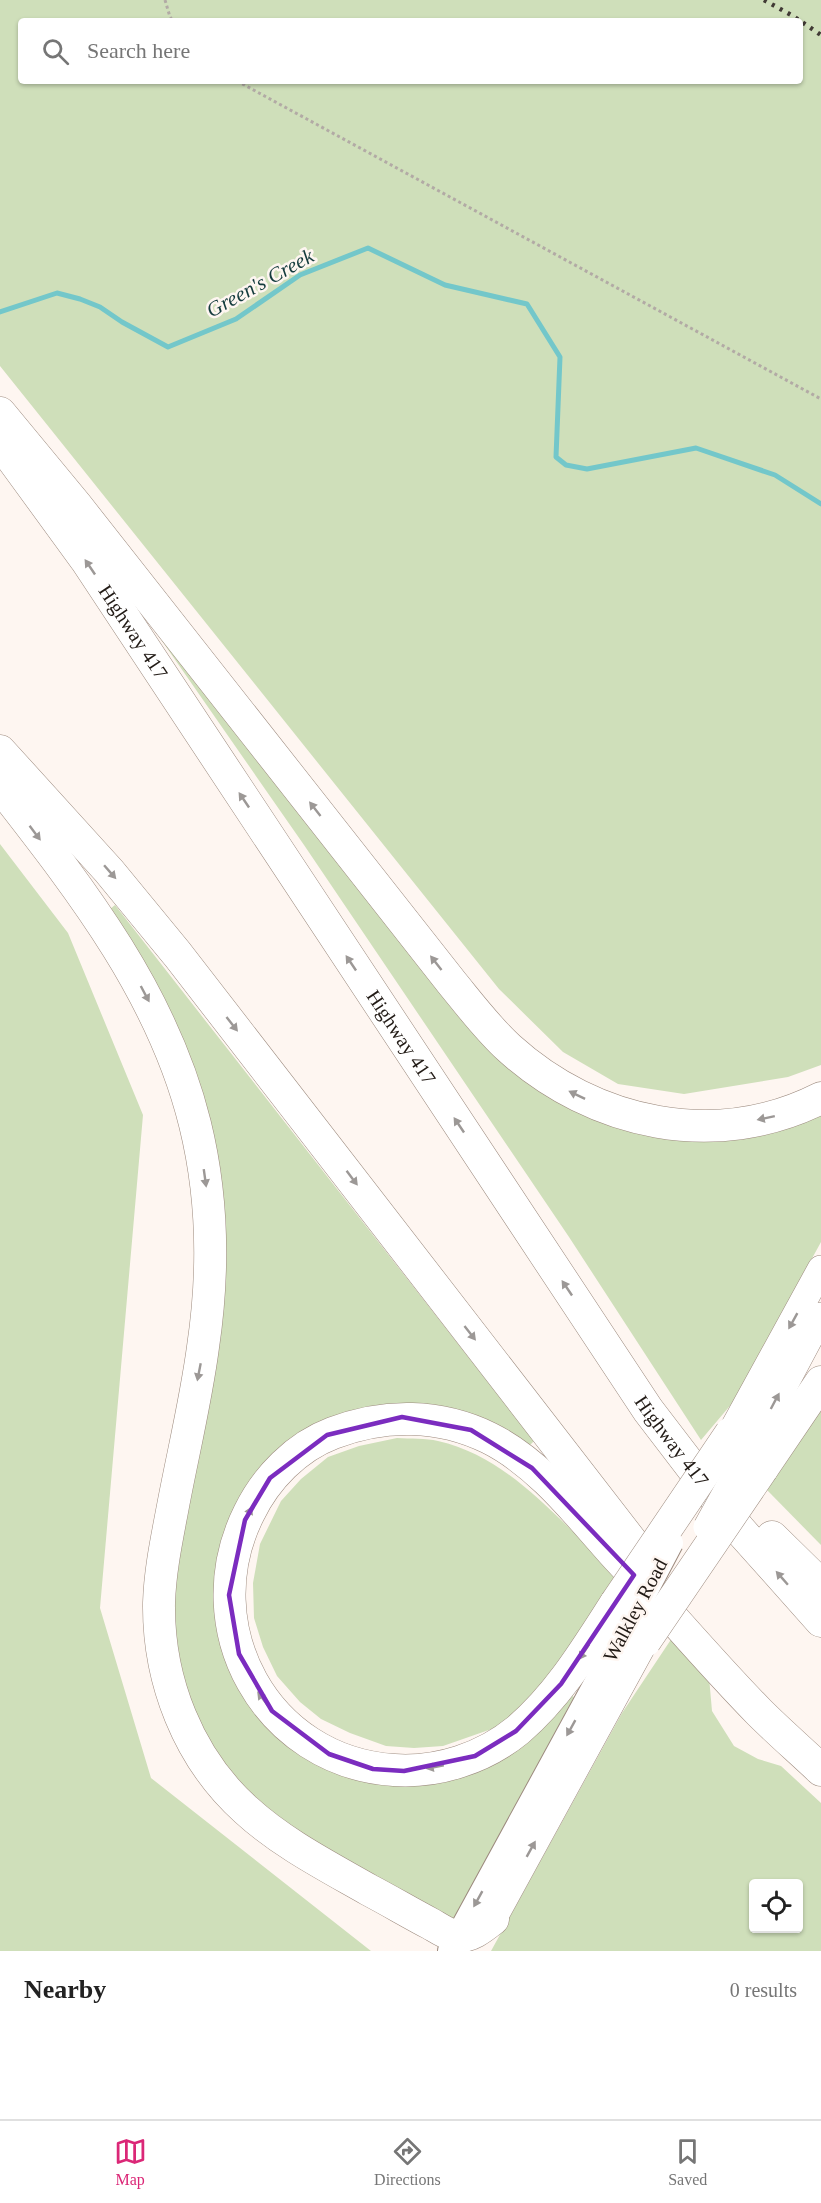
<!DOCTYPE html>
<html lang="en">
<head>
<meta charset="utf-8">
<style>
	:root { --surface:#fff; --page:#f2f2f2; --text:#222; --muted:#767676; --line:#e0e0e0; --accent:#db2777 }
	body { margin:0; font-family:Georgia,serif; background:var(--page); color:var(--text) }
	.controls { position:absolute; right:18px; bottom:18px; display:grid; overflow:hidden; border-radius:6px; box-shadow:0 2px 4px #0004 }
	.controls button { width:54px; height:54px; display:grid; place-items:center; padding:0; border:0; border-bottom:2px solid var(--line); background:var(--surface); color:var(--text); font:30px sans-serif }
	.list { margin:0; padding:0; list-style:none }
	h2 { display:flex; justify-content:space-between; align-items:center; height:78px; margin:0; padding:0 24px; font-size:26px }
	h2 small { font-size:20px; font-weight:400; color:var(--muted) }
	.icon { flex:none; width:33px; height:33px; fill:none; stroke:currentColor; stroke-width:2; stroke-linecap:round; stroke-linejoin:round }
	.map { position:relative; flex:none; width:821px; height:1951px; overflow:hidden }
	.search { position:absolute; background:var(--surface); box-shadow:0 2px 4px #0004; left:18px; right:18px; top:18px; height:66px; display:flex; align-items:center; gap:15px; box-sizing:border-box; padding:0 21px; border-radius:6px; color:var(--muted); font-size:22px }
	.sheet { height:168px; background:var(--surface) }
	nav { display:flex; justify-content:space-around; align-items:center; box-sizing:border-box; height:84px; border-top:2px solid var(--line); background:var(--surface); font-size:16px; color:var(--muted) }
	nav a { display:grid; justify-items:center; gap:3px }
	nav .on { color:var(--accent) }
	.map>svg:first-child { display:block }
	.green { fill:#cfdfba; fill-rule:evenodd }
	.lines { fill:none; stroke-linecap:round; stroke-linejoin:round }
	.stream { stroke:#73c7ca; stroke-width:5 }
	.secondary-casing { stroke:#9c8a7e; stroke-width:26 }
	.primary-casing { stroke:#9c8a7e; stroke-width:28 }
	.highway-casing { stroke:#9c8a7e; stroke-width:33 }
	.path { stroke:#b2aaa5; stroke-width:3; stroke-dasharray:3 3; stroke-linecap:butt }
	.secondary { stroke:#fff; stroke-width:24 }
	.primary { stroke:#fff; stroke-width:27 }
	.highway { stroke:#fff; stroke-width:32 }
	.rail { stroke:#413a35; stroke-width:4.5; stroke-dasharray:3 6; stroke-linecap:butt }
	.secondary-bridge-casing { stroke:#9c8a7e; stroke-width:26; stroke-linecap:butt }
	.primary-bridge-casing { stroke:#9c8a7e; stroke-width:28; stroke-linecap:butt }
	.highway-bridge-casing { stroke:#9c8a7e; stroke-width:33; stroke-linecap:butt }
	.secondary-bridge { stroke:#fff; stroke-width:24 }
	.primary-bridge { stroke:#fff; stroke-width:27 }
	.highway-bridge { stroke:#fff; stroke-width:32 }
	.oneway { fill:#9c9896 }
	.marked { fill:none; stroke:#7b2cbf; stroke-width:4.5; stroke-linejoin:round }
	.labels { text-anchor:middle; stroke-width:5; stroke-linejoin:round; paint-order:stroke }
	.street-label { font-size:20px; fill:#221b16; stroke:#fef6f1 }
	.water-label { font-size:21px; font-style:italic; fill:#133b3d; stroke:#fef6f1 }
</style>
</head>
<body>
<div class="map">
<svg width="821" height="1951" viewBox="0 0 821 1951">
	<rect width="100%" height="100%" fill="#fef6f1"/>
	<g class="green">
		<path d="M0,0H821V1065L788,1077L684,1094L618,1084L563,1052L499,989L0,366ZM21,21H800V81H21Z"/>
		<polygon points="137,605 419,952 593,1115 821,1108 821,1242 734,1401 701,1440 569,1237 304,845"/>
		<polygon points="0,844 68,933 143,1115 100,1608 151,1778 371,1951 0,1951"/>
		<polygon points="115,905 534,1441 524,1451 367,1411 234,1519 248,1693 406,1780 565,1692 574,1697 455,1920 301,1840 232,1780 194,1720 170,1639 218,1205 104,914"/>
		<polygon points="821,1410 821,1545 767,1490"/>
		<path d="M397,1438C410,1439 426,1438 438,1441C513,1458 561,1525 617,1573L606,1589L608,1593L552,1686L506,1724L443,1746L414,1748L386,1746L350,1733L321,1719L300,1702L277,1676L263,1647L254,1618L253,1583L260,1544L281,1501L301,1479L328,1457L359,1446Z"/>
		<path d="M674,1635L709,1677L712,1711L734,1746L758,1759L781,1766L821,1803V1951H491L622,1713ZM754,1884H798V1928H754Z"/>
	</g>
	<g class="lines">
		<polyline class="stream" points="0,312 57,293 80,299 100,307 122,322 168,347 236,319 300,275 368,248 445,285 527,304 560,357 556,457 566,465 587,469 696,448 775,475 821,504"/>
		<g class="secondary-casing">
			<polyline id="secondary" points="450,1951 630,1621"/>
		</g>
		<g class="primary-casing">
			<g id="primary">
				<polyline points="731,1433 821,1269"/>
				<polyline points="748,1453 821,1316"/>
				<polyline points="493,1919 645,1641"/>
			</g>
		</g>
		<g class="highway-casing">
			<g id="highway">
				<path d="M0,413L76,505L452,983C470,1005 488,1029 509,1048C594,1125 716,1151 821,1098"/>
				<path id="s1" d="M0,442L86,560L648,1410L739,1529L821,1621"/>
				<polyline points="0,751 109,871 178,955 645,1559"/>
				<path d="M0,786C81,890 163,994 195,1124C213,1197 214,1273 203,1347C196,1400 183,1453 173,1506C167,1538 160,1570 159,1603C158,1680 188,1758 246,1810C282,1843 327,1866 369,1890C390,1901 410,1913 431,1924C438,1928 448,1935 456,1936C470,1938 483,1927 493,1919"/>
				<polyline points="762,1469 821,1382"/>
				<polyline points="772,1537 821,1585"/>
				<path d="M616,1603C587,1648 559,1695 518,1730C484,1758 438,1773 394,1770C266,1762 192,1627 249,1513C266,1478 296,1447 333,1433C385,1413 440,1414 489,1438C541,1464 579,1515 617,1557C665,1608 710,1662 759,1712C779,1732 801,1751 821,1770"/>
			</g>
		</g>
		<g class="path">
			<polyline points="165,0 170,17 173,21"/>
			<polyline points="237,81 821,399"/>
		</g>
		<use href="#secondary" class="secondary"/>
		<use href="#primary" class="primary"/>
		<use href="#highway" class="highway"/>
		<polyline class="rail" points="764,0 793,16 821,35"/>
		<g class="secondary-bridge-casing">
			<polyline id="secondary-bridge" points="630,1621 671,1543"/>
		</g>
		<g class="primary-bridge-casing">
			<polyline id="primary-bridge" points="707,1527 748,1453"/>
		</g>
		<g class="highway-bridge-casing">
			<g id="highway-bridge">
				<polyline points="616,1603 731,1433"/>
				<polyline points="645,1641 762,1469"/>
			</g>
		</g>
		<use href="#secondary-bridge" class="secondary-bridge"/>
		<use href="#primary-bridge" class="primary-bridge"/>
		<use href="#highway-bridge" class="highway-bridge"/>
	</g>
	<defs><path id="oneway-solid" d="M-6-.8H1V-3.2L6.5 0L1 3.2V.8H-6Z" transform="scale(1.5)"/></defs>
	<g class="oneway">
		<use href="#oneway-solid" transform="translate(90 567) rotate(-124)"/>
		<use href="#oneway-solid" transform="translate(244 800) rotate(-124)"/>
		<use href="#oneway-solid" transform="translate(315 809) rotate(-128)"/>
		<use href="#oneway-solid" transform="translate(35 833) rotate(53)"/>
		<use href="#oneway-solid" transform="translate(110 872) rotate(49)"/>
		<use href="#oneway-solid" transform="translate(351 963) rotate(-124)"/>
		<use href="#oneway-solid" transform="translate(436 963) rotate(-128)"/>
		<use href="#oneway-solid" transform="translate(145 994) rotate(62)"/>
		<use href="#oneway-solid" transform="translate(232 1024) rotate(52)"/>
		<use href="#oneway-solid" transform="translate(577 1095) rotate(-154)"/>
		<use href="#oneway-solid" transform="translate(766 1118) rotate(168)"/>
		<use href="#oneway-solid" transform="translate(459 1125) rotate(-124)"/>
		<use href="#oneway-solid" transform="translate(205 1178) rotate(82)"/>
		<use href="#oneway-solid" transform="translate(352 1178) rotate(53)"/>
		<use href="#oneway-solid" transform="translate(567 1288) rotate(-124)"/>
		<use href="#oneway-solid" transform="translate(793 1321) rotate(119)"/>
		<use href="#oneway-solid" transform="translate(470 1333) rotate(52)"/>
		<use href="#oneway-solid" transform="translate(199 1372) rotate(101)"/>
		<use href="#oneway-solid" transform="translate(775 1401) rotate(-62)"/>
		<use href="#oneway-solid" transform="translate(248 1515) rotate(-65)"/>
		<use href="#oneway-solid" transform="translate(782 1578) rotate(-131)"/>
		<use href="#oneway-solid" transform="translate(584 1652) rotate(124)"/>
		<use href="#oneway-solid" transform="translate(263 1699) rotate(-127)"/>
		<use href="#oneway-solid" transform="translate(571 1728) rotate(119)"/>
		<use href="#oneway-solid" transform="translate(435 1767) rotate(169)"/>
		<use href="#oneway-solid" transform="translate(531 1849) rotate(-61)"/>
		<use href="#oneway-solid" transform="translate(478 1899) rotate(119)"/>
	</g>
	<path class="marked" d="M402,1417L471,1430L532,1468L634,1575L561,1684L516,1731L475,1756L404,1771L373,1769L329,1754L272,1711L239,1654L229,1595L245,1520L270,1478L327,1435Z"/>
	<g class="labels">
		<g class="street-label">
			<text dy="7" stroke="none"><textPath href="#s1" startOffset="232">Highway 417</textPath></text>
			<text dy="7" stroke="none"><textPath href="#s1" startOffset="718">Highway 417</textPath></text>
			<text dy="7" stroke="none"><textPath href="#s1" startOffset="1204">Highway 417</textPath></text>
			<text transform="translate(635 1610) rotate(-62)" y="7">Walkley Road</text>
		</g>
		<g class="water-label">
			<text transform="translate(260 283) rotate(-29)" y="7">Green's Creek</text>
		</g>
	</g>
</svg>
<div class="controls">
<button><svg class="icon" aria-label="locate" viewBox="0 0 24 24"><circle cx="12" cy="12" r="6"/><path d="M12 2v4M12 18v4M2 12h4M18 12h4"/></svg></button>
</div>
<div class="search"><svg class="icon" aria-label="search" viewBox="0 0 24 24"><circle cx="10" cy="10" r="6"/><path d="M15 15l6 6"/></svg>Search here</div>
</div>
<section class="sheet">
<h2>Nearby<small>0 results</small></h2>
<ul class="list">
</ul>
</section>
<nav>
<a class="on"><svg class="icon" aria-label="map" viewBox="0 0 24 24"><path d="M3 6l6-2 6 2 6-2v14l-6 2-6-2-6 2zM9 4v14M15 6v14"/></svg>Map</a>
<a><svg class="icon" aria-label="directions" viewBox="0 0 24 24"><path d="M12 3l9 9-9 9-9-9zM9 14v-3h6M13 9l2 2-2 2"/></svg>Directions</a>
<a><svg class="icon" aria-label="saved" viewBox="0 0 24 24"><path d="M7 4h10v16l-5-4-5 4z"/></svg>Saved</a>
</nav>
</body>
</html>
